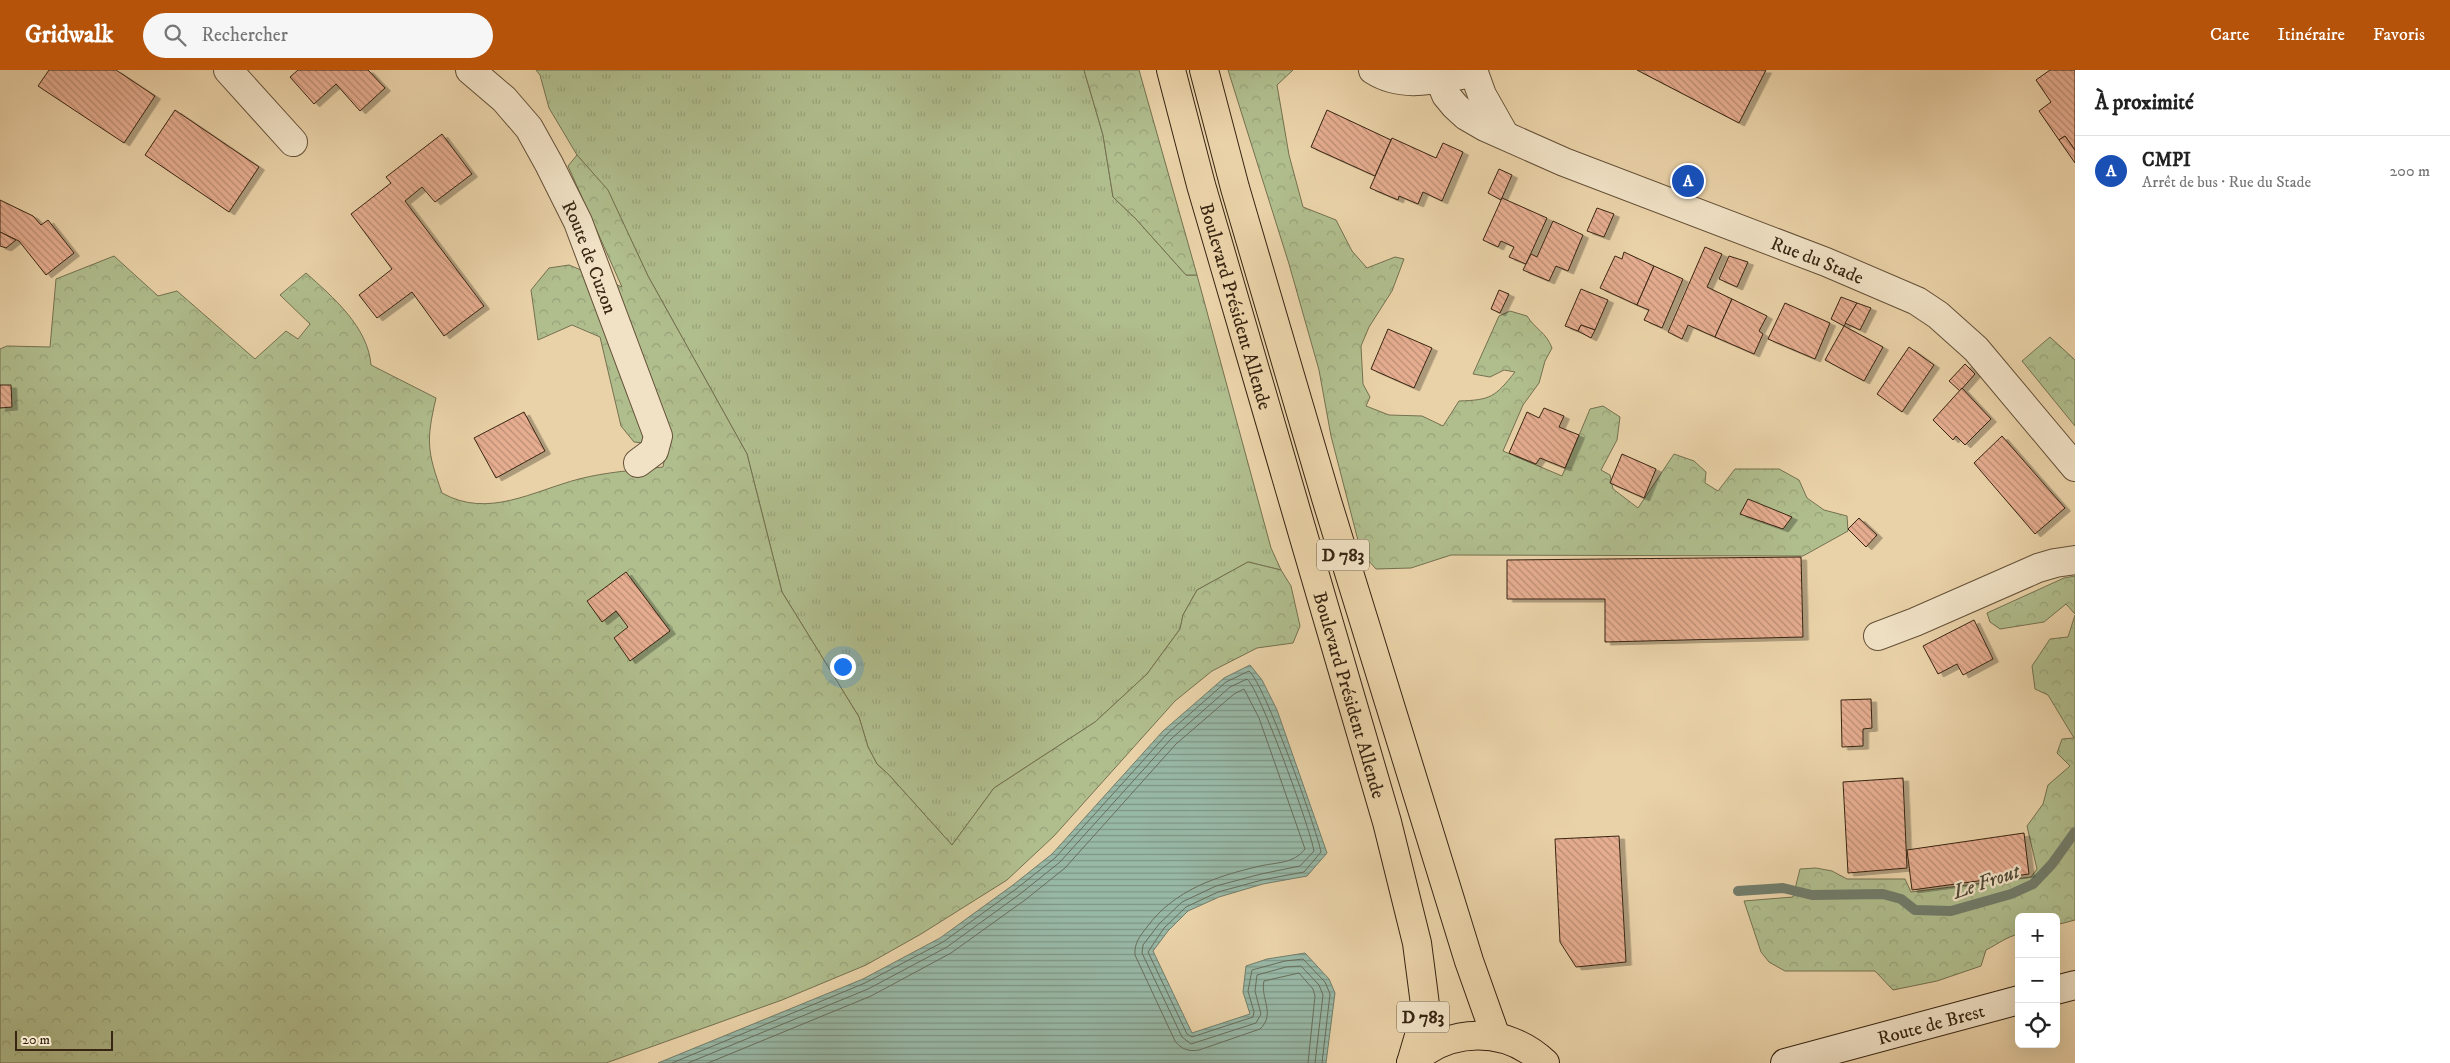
<!DOCTYPE html>
<html lang="fr">
<head>
<meta charset="utf-8">
<style>
	:root { --surface:#fff; --page:#f6f6f6; --text:#222; --muted:#767676; --line:#e0e0e0; --accent:#b45309 }
	body { margin:0; font-family:"IM FELL DW Pica",serif; background:var(--page); color:var(--text) }
	.controls { position:absolute; right:15px; bottom:15px; display:grid; overflow:hidden; border-radius:8px; box-shadow:0 5px 20px #0002 }
	.controls button { width:45px; height:45px; display:grid; place-items:center; padding:0; border:0; border-bottom:1px solid var(--line); background:var(--surface); color:var(--text); font:25px sans-serif }
	.scale { position:absolute; left:15px; bottom:12px; width:98px; box-sizing:border-box; padding-left:5px; border:2px solid #382512; border-top:0; font-size:14px; line-height:18px; white-space:nowrap; color:#382512; -webkit-text-stroke:4px #f1e2c6; paint-order:stroke }
	.you { position:absolute; left:842px; top:596px; width:18px; height:18px; margin:-12px; border:4px solid #fff; border-radius:50%; background:#1a73e8; box-shadow:0 0 0 8px #1a73e833 }
	.badge { display:grid; place-items:center; width:32px; height:32px; border-radius:50%; background:var(--accent); color:#fff; font-size:16px; font-weight:700 }
	.pin { position:absolute; translate:-50% -50%; border:2px solid #fff; box-shadow:0 1px 5px #0006 }
	.list { margin:0; padding:0; list-style:none }
	h2 { display:flex; justify-content:space-between; align-items:center; height:65px; margin:0; padding:0 20px; font-size:21px }
	h2 small { font-size:16px; font-weight:400; color:var(--muted) }
	.list li { display:grid; grid-template-columns:32px 1fr auto; gap:15px; align-items:center; box-sizing:border-box; height:70px; padding:0 20px; border-top:1px solid var(--line) }
	.list b { display:block; font-size:19px; white-space:nowrap }
	.list p { margin:0; font-size:16px; white-space:nowrap; color:var(--muted) }
	.list em { font-size:16px; font-style:normal; color:var(--muted) }
	.icon { flex:none; width:28px; height:28px; fill:none; stroke:currentColor; stroke-width:2; stroke-linecap:round; stroke-linejoin:round }
	.map { position:relative; flex:none; width:2075px; height:993px; overflow:hidden }
	header { display:flex; align-items:center; gap:30px; box-sizing:border-box; height:70px; padding:0 25px; background:var(--accent); color:#fff }
	header strong { font-size:24px }
	nav { display:flex; gap:28px; margin-inline-start:auto; font-size:18px }
	.search { width:350px; height:45px; background:var(--page); display:flex; align-items:center; gap:12px; box-sizing:border-box; padding:0 18px; border-radius:28px; color:var(--muted); font-size:19px }
	main { display:flex }
	aside { flex:1; background:var(--surface) }
	.map>svg:first-child { display:block }
	.grass { fill:url(#grass-tufts); stroke:#747150 }
	.forest { fill:url(#forest-crowns); stroke:#747150 }
	.water { fill:url(#water-rules); stroke:#727d6b }
	.lines { fill:none; stroke-linecap:round; stroke-linejoin:round }
	.shore { stroke:#686e5c; stroke-width:1 }
	.stream { stroke:#727d6b; stroke-width:10 }
	.building { fill:url(#building-back-hatch); stroke:#382512; filter:url(#shadow) }
	.street-casing { stroke:#645038; stroke-width:30 }
	.secondary-casing { stroke:#382512; stroke-width:30 }
	.primary-casing { stroke:#382512; stroke-width:30 }
	.street { stroke:#f1e2c6; stroke-width:28 }
	.secondary { stroke:#f1e2c6; stroke-width:28 }
	.primary { stroke:#ead2a8; stroke-width:28 }
	.labels { text-anchor:middle; stroke-width:4.5; stroke-linejoin:round; paint-order:stroke }
	.shield { fill:#f1e2c6; stroke:#705e48; stroke-width:1 }
	.shield-label { font-size:18px; font-weight:bold; fill:#382512 }
	.street-label { font-size:19px; fill:#382512; stroke:#f1e2c6 }
	.water-label { font-size:20px; font-style:italic; fill:#504a37; stroke:#f1e2c6 }
</style>
</head>
<body>
<header>
<strong>Gridwalk</strong>
<div class="search"><svg class="icon" aria-label="search" viewBox="0 0 24 24"><circle cx="10" cy="10" r="6"/><path d="M15 15l6 6"/></svg>Rechercher</div>
<nav><a>Carte</a><a>Itinéraire</a><a>Favoris</a></nav>
</header>
<main>
<div class="map">
<svg width="2075" height="993" viewBox="0 0 2075 993">
	<defs>
		<pattern id="grass-tufts" width="24" height="20" patternUnits="userSpaceOnUse" patternTransform="scale(1.25)"><rect width="24" height="20" fill="#b0bd8d"/><path d="M3 7l-1-3M5 7V3M7 7l1-3M15 17l-1-3M17 17v-4M19 17l1-3" fill="none" stroke="#98a279"/></pattern>
		<pattern id="forest-crowns" width="20" height="18" patternUnits="userSpaceOnUse" patternTransform="scale(1.25)"><rect width="20" height="18" fill="#b0bd8d"/><path d="M2 6a3 3 0 1 1 6 0M12 15a3 3 0 1 1 6 0" fill="none" stroke="#98a279"/></pattern>
		<pattern id="water-rules" width="6" height="5" patternUnits="userSpaceOnUse" patternTransform="scale(1.25)"><rect width="6" height="5" fill="#98b8a6"/><path d="M0 2.5h6" fill="none" stroke="#7d9586"/></pattern>
		<pattern id="building-back-hatch" width="6" height="6" patternUnits="userSpaceOnUse" patternTransform="scale(1.25)"><rect width="6" height="6" fill="#e6ad90"/><path d="M-1 5l2 2M0 0l6 6M5-1l2 2" fill="none" stroke="#bb8d74"/></pattern>
		<filter id="shadow"><feDropShadow dx="5.5" dy="3" stdDeviation="0" flood-color="#0004"/></filter>
	</defs>
	<rect width="100%" height="100%" fill="#ead2a8"/>
	<filter id="stains"><feTurbulence type="fractalNoise" baseFrequency=".004" numOctaves="4"/><feColorMatrix values="0 0 0 0 .2 0 0 0 0 .09 0 0 0 0 .02 0 0 0 .5 -.17"/></filter>
	<radialGradient id="worn" r=".72"><stop offset=".6" stop-color="#630" stop-opacity="0"/><stop offset="1" stop-color="#630" stop-opacity=".3"/></radialGradient>
	<polygon class="grass" points="536,0 1084,0 1103,65 1113,127 1136,149 1186,205 1197,205 1271,478 1281,500 1248,492 1197,520 1183,545 1180,559 1147,604 1095,652 994,718 952,775 889,705 877,694 868,677 859,647 782,522 747,384 648,206 608,121 577,85 549,38 540,5"/>
	<g class="forest">
		<polygon points="1084,0 1139,0 1197,205 1186,205 1136,149 1113,127 1103,65"/>
		<path d="M1228,0H1293L1277,15L1289,85L1303,137L1336,150L1352,181L1367,198L1395,187L1404,189L1392,221L1369,257L1361,276L1363,314L1370,327L1366,336L1389,345L1422,346L1443,356L1459,331C1491,330 1495,327 1515,302L1504,300L1490,307L1473,304L1499,246L1510,241L1527,246C1536,260 1546,262 1552,278L1545,291L1539,313L1523,335L1503,381L1562,406L1590,339L1603,336L1620,347L1617,370L1601,400L1610,405L1613,419L1638,438L1674,384L1694,391L1706,402L1705,413L1718,421L1735,399H1779L1799,410L1807,428L1824,440L1847,446L1848,461L1803,486L1451,485L1411,498L1376,499L1361,482L1331,366L1319,300L1289,194Z"/>
		<path d="M577,85L608,120L648,206L747,384L782,522L859,647L868,677L877,694L889,705L952,775L994,718L1095,652L1147,604L1180,559L1183,545L1197,520L1248,492L1281,500L1291,516L1300,556L1293,573L1257,578L1212,601L1175,631L1054,766L1007,810L921,864L866,895L782,930L606,993H0V279L7,276L50,277L56,209L114,186L158,226L177,221L255,289L286,261L298,269L310,254L280,225L306,203C333,227 368,257 371,295L436,328C426,371 427,381 442,423C488,449 533,421 579,409C606,402 636,400 663,397L667,375L634,372L621,356L600,267L572,255L538,270L531,220L549,198L569,195L622,217L568,96Z"/>
		<polygon points="2050,267 2075,290 2075,356 2022,291"/>
		<polygon points="2075,506 2075,544 2066,534 2044,552 2000,559 1990,552 1987,543 2064,508"/>
		<path d="M2075,545V850L2056,855V847H2019V864C2006,867 1998,874 1986,880L1981,896L1937,911L1893,920L1875,901H1785L1769,892L1761,882L1744,831L1793,827L1800,799L1816,798L1832,801L1847,809H1905L1911,822L2031,807L2037,799L2027,756L2043,734L2048,715L2070,696L2057,683L2062,669L2074,668L2048,625L2035,619L2032,596L2050,569L2068,567Z"/>
	</g>
	<polygon class="water" points="1250,595 1262,610 1277,640 1327,783 1307,806 1263,814 1219,827 1188,841 1168,861 1153,881 1192,963 1250,944 1243,922 1246,896 1267,889 1305,883 1329,909 1335,923 1326,993 658,993 863,909 940,868 1013,815 1052,784 1163,661 1224,608"/>
	<g class="lines">
		<g class="shore">
			<path d="M672,993L865,913L943,872L1016,819L1055,788L1167,664L1226,612L1249,601C1264,613 1316,757 1321,782L1304,802L1262,810L1218,822L1186,837L1164,858L1148,882L1187,964L1192,967L1253,947L1254,942L1248,921L1252,900L1285,891L1303,889L1325,912L1330,924L1322,993"/>
			<path d="M688,993L868,919L947,877L1020,824L1060,792L1171,669L1230,617L1247,609C1260,620 1310,758 1314,781L1300,796L1261,804L1216,816L1182,832L1159,854L1143,875L1142,883L1182,967L1191,974L1256,953L1261,944L1255,921L1257,905L1286,897L1301,896L1319,915L1323,925L1315,993"/>
			<path d="M708,993L871,926L951,883L1025,830L1065,798L1176,674L1234,624L1244,619L1259,648L1305,779C1293,794 1278,792 1260,796C1217,806 1174,820 1147,857C1140,866 1134,873 1135,885L1175,971C1181,979 1189,982 1199,980L1260,959C1276,944 1260,928 1264,911L1299,903L1313,919L1315,926L1308,993"/>
		</g>
		<polyline class="stream" points="1738,821 1783,818 1812,825 1883,824 1901,829 1915,840 1951,841 2011,824 2033,814 2052,794 2075,762"/>
	</g>
	<g class="building">
		<polygon points="49,0 116,0 155,26 124,73 38,16"/>
		<polygon points="298,0 368,0 385,18 360,41 336,14 314,34 290,7"/>
		<polygon points="1637,0 1766,0 1739,53"/>
		<polygon points="2050,0 2075,0 2075,80 2065,66 2059,70 2039,41 2051,32 2036,10"/>
		<polygon points="175,40 259,97 229,142 145,85"/>
		<polygon points="1327,40 1391,70 1375,106 1311,77"/>
		<polygon points="442,64 472,104 435,132 422,117 405,131 484,236 444,266 412,222 377,248 359,225 392,199 351,144 391,113 386,107"/>
		<polygon points="2065,66 2075,80 2075,93 2059,70"/>
		<polygon points="1392,68 1436,88 1443,73 1463,82 1442,131 1423,122 1418,134 1399,126 1398,130 1370,118"/>
		<polygon points="1499,99 1512,105 1501,130 1488,123"/>
		<polygon points="1502,128 1547,148 1526,194 1509,187 1514,177 1501,171 1498,177 1483,170"/>
		<polygon points="0,130 33,146 41,155 48,150 74,183 46,205 19,171 0,162"/>
		<polygon points="1597,138 1614,144 1604,167 1587,161"/>
		<polygon points="1553,151 1583,165 1568,201 1556,196 1549,211 1523,200 1531,184 1537,187"/>
		<polygon points="0,162 16,170 6,178 0,176"/>
		<polygon points="1705,177 1722,184 1707,217 1732,229 1715,267 1688,255 1682,269 1668,262"/>
		<polygon points="1624,182 1654,196 1637,235 1600,218 1615,186 1622,189"/>
		<polygon points="1729,186 1748,192 1737,217 1719,209"/>
		<polygon points="1654,196 1683,209 1662,258 1644,250 1649,240 1637,235"/>
		<polygon points="1581,219 1608,230 1595,260 1581,255 1578,261 1565,256"/>
		<polygon points="1499,220 1509,224 1500,243 1491,239"/>
		<polygon points="1841,227 1857,233 1844,256 1831,249"/>
		<polygon points="1732,229 1767,246 1759,261 1763,264 1754,284 1715,267"/>
		<polygon points="1785,233 1830,253 1815,289 1768,269"/>
		<polygon points="1857,233 1871,238 1860,260 1845,253"/>
		<polygon points="1581,255 1595,260 1591,268 1578,261"/>
		<polygon points="1844,256 1883,277 1864,311 1825,290"/>
		<polygon points="1388,259 1432,278 1414,318 1371,299"/>
		<polygon points="1909,277 1934,295 1902,342 1877,324"/>
		<polygon points="1965,294 1975,304 1960,321 1949,311"/>
		<polygon points="0,315 11,315 12,337 0,338"/>
		<polygon points="1962,318 1991,349 1965,375 1956,366 1953,370 1933,350"/>
		<polygon points="1544,338 1564,346 1559,357 1579,365 1565,398 1540,388 1536,394 1509,383 1527,342 1539,348"/>
		<polygon points="524,342 545,381 496,408 474,368"/>
		<polygon points="2002,366 2065,438 2035,464 1974,393"/>
		<polygon points="1622,384 1656,399 1644,428 1610,413"/>
		<polygon points="1748,429 1792,447 1783,459 1740,444"/>
		<polygon points="1859,448 1877,465 1866,477 1848,459"/>
		<polygon points="1801,487 1803,567 1605,572 1605,529 1507,529 1507,490"/>
		<polygon points="626,502 670,561 630,591 614,568 628,557 616,541 602,552 587,531"/>
		<polygon points="1974,550 1993,589 1963,605 1957,594 1938,604 1923,576"/>
		<polygon points="1871,629 1872,658 1863,659 1863,676 1842,677 1841,630"/>
		<polygon points="1903,708 1907,798 1848,803 1843,712"/>
		<polygon points="2024,763 2029,804 1912,820 1907,780"/>
		<polygon points="1619,766 1626,892 1576,897 1560,872 1555,769"/>
	</g>
	<g class="lines">
		<g class="street-casing">
			<g id="street">
				<polyline points="228,0 293,72"/>
				<path id="s1" d="M470,0L504,29L529,58L549,94L578,152L658,366L654,381L638,393"/>
				<path d="M1373,0C1404,20 1440,8 1474,3"/>
				<path id="s2" d="M1436,0L1446,25L1455,36L1466,46L1485,57L1564,92L1826,192L1917,231L1938,245L1976,279L2075,397"/>
				<polyline points="1473,0 1482,25 1504,64"/>
				<polyline points="1878,566 1915,552 2038,498 2055,493 2075,490"/>
			</g>
		</g>
		<g class="secondary-casing">
			<g id="secondary">
				<polyline points="2056,920 2075,915"/>
				<path id="s3" d="M1785,993L2019,930"/>
			</g>
		</g>
		<g class="primary-casing">
			<g id="primary">
				<path id="s4" d="M1171,0L1201,115L1387,752L1417,873L1423,919L1425,935L1421,959L1411,993"/>
				<polyline points="1204,0 1235,118 1326,428 1469,891 1496,967"/>
				<path d="M1411,993C1449,957 1506,956 1545,993"/>
			</g>
		</g>
		<use href="#street" class="street"/>
		<use href="#secondary" class="secondary"/>
		<use href="#primary" class="primary"/>
	</g>
	<g class="labels">
		<g class="shield">
			<rect x="1317" y="469.5" width="52" height="31" rx="4"/>
			<rect x="1397" y="931.5" width="52" height="31" rx="4"/>
		</g>
		<g class="shield-label">
			<text x="1343" y="491">D 783</text>
			<text x="1423" y="953">D 783</text>
		</g>
		<g class="street-label">
			<text dy="7" stroke="none"><textPath href="#s1" startOffset="226">Route de Cuzon</textPath></text>
			<text dy="7" stroke="none"><textPath href="#s2" startOffset="436">Rue du Stade</textPath></text>
			<text dy="7" stroke="none"><textPath href="#s4" startOffset="245">Boulevard Président Allende</textPath></text>
			<text dy="7" stroke="none"><textPath href="#s4" startOffset="650">Boulevard Président Allende</textPath></text>
			<text dy="7" stroke="none"><textPath href="#s3" startOffset="151">Route de Brest</textPath></text>
		</g>
		<g class="water-label">
			<text transform="translate(1986 811) rotate(-19)" y="7">Le Frout</text>
		</g>
	</g>
	<rect width="100%" height="100%" filter="url(#stains)"/>
	<rect width="100%" height="100%" fill="url(#worn)"/>
</svg>
<div class="controls">
<button>+</button>
<button>−</button>
<button><svg class="icon" aria-label="locate" viewBox="0 0 24 24"><circle cx="12" cy="12" r="6"/><path d="M12 2v4M12 18v4M2 12h4M18 12h4"/></svg></button>
</div>
<div class="scale">20 m</div>
<div class="you"></div>
<div class="pin badge" style="left:1688px;top:111px;background:#1a4fb4">A</div>
</div>
<aside>
<h2>À proximité<small></small></h2>
<ul class="list">
<li><span class="badge" style="background:#1a4fb4">A</span><div><b>CMPI</b><p>Arrêt de bus · Rue du Stade</p></div><em>200 m</em></li>
</ul>
</aside>
</main>
</body>
</html>
